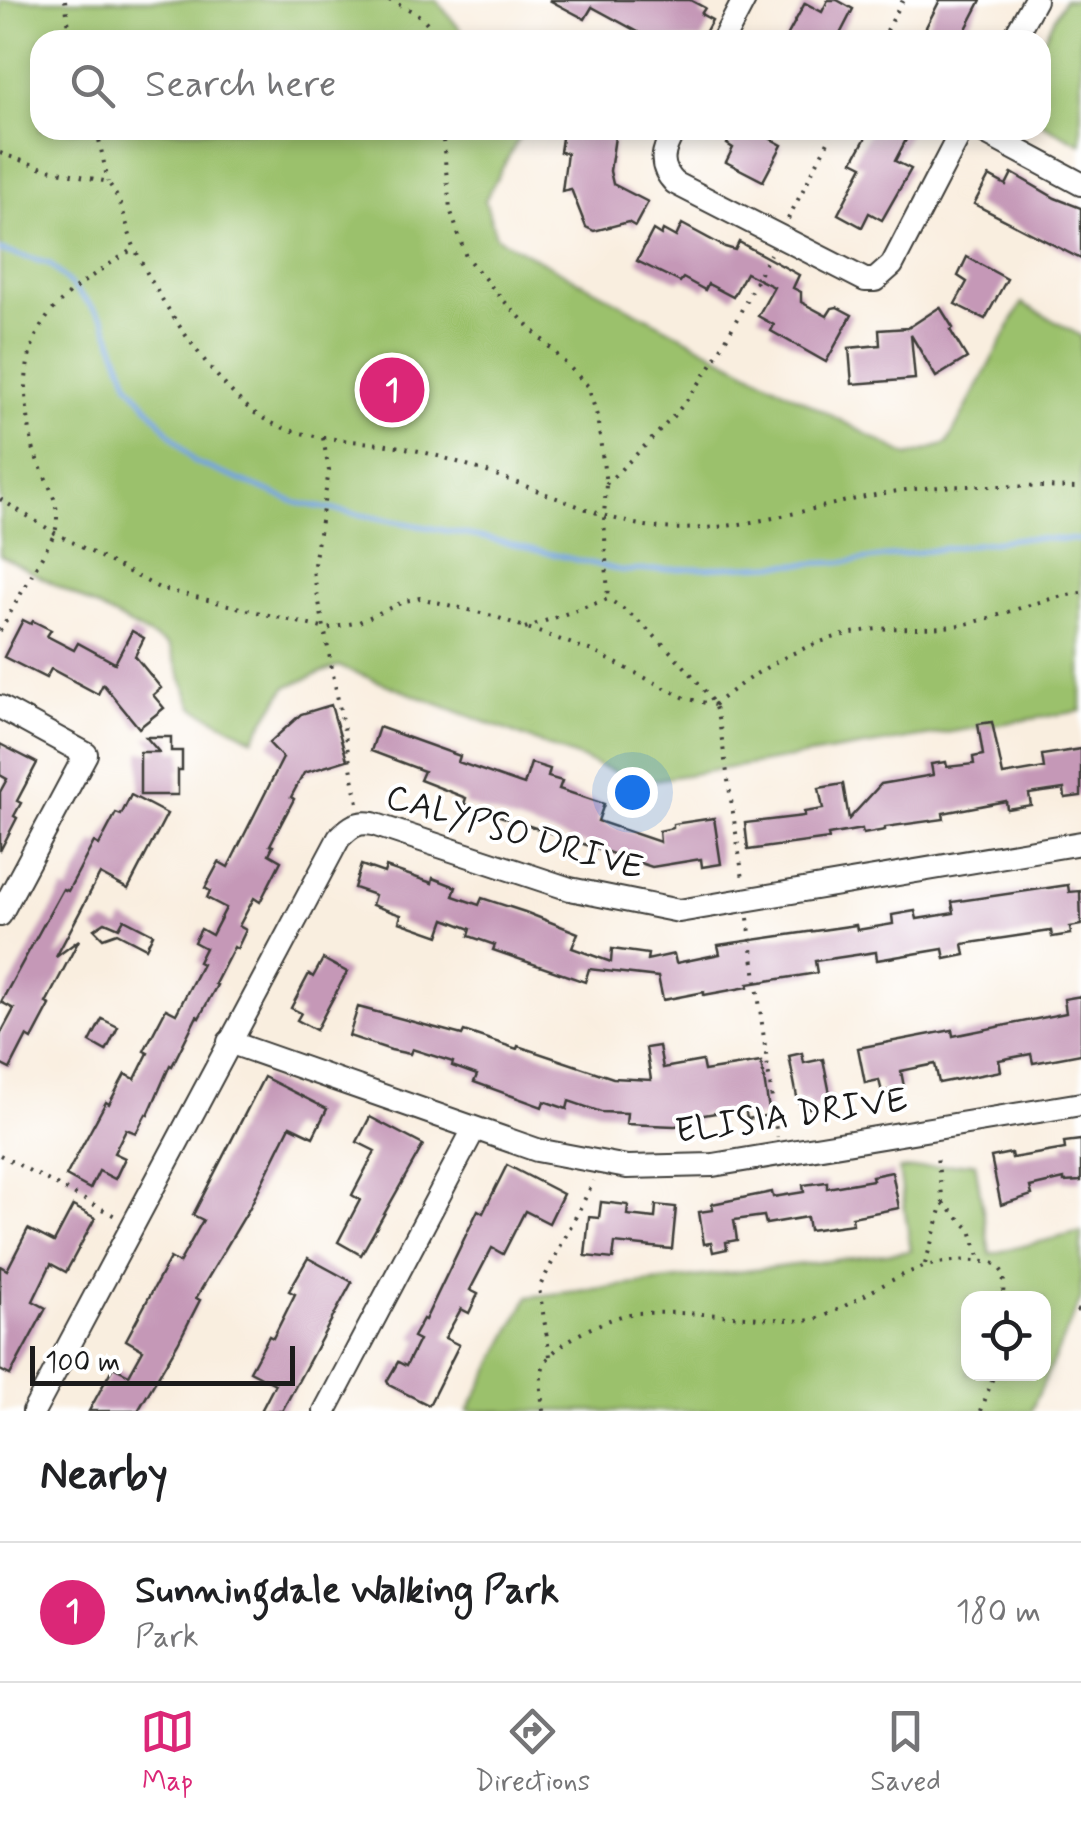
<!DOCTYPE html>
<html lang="en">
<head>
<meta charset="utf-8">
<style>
	:root { --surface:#fff; --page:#f2f2f2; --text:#202124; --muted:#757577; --line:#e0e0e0; --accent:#db2777 }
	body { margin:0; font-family:Mynerve,sans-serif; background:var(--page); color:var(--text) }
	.controls { position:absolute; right:30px; bottom:30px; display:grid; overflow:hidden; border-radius:20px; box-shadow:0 5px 15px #0003 }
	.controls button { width:90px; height:90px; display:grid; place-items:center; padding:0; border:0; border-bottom:2px solid var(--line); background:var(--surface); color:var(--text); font:50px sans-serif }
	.scale { position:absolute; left:30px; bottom:25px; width:265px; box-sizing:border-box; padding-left:10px; border:5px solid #1c1c1c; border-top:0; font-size:28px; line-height:35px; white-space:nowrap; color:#1c1c1c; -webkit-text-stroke:8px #fff; paint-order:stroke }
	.you { position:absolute; left:632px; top:792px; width:35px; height:35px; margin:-25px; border:8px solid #fff; border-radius:50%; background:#1a73e8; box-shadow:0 0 0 15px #1a73e833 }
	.badge { display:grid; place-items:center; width:65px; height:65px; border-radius:50%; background:var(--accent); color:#fff; font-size:32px; font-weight:700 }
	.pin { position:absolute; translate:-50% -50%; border:5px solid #fff; box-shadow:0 2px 10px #0006 }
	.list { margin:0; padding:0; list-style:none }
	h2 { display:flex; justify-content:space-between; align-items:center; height:130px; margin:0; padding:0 40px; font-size:42px }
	h2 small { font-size:32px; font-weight:400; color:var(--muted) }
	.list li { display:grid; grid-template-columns:65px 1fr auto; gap:30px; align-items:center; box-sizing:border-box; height:140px; padding:0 40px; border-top:2px solid var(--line) }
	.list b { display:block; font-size:38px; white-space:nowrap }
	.list p { margin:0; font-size:32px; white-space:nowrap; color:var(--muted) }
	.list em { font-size:32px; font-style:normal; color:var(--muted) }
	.icon { flex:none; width:55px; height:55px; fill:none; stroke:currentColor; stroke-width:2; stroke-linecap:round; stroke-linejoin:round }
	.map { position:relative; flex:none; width:1081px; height:1411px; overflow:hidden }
	.search { position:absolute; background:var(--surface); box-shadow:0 5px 15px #0003; left:30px; right:30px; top:30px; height:110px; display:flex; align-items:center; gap:25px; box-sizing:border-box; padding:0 35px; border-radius:30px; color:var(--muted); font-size:38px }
	.sheet { height:270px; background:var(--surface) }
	nav { display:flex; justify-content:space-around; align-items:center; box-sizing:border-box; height:140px; border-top:2px solid var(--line); background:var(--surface); font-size:28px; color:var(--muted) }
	nav a { display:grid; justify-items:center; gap:5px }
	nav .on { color:var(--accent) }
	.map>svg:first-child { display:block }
	.green { fill:#9bc16c; stroke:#5c6e44; stroke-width:2.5; fill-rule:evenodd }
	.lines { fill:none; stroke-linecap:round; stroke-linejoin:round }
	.stream { stroke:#74a4de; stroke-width:5 }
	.building { fill:#c598b7 }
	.minor-casing { stroke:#3d3c39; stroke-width:26 }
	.path { stroke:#3d3c39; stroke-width:4; stroke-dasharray:2.5 8; stroke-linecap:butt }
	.minor { stroke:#fff; stroke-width:22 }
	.labels { text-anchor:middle; stroke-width:8; stroke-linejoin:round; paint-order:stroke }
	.street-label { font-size:35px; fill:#1c1c1c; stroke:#fff }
</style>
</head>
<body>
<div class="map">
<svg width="1081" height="1411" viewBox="0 0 1081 1411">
	<rect width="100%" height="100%" fill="#fff"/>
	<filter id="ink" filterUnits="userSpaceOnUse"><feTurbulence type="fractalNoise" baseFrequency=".01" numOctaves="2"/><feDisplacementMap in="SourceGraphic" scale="20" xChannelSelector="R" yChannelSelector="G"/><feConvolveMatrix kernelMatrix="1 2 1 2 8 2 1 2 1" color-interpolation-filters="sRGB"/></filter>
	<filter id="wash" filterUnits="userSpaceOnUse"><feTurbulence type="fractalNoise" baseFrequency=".0048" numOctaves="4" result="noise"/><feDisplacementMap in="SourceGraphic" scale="40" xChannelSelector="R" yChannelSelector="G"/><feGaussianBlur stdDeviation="2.25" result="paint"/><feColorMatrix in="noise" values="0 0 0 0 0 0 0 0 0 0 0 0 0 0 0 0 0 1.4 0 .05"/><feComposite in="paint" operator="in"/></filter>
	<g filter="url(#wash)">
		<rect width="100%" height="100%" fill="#f9eedf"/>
		<g class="green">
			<polygon points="0,0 436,0 469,40 40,40 40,130 523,130 485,200 496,237 908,456 947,444 1022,303 1081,336 1081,711 642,782 338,666 286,687 253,739 193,707 169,646 0,555"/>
			<polygon points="1064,0 1081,0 1081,144 1041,123 1041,43"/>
			<path d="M975,1162L990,1254L1081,1232V1299L1031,1411H468L528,1297L911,1251L899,1170ZM968,1298H1044V1374H968Z"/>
		</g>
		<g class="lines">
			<polyline class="stream" points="0,250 50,264 104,319 129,384 194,462 297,503 485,538 623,571 847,562 1020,538 1081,540"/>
		</g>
		<g id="blocks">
			<g class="building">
				<polygon points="549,0 690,0 705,8 701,14 712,20 701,40 653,40 592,7 585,19"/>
				<polygon points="828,0 837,0 853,9 837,40 785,40 805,3 822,12"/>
				<polygon points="940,0 981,0 966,29 987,40 942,40 924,31"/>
				<polygon points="572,130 616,130 610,171 613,184 648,202 635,226 628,222 594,231 586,227 571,189 562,191 567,153 560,152 563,131"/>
				<polygon points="734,130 754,130 782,145 763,181 726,162 733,148 727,144"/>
				<polygon points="870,130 911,130 895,161 911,169 882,220 869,213 862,227 838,214 863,166 853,161"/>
				<polygon points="1012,173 1055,198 1081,208 1081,259 974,204 989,176 1006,185"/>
				<polygon points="682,224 725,247 735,250 739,242 799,275 793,288 801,292 801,302 827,316 832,308 837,307 852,315 826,362 771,331 774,325 758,316 774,287 746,273 733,297 708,284 705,290 683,278 680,282 637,261 653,230 661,235 663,230 676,237"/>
				<polygon points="967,257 1007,279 985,319 955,304 967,282 958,276"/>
				<polygon points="940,307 953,328 950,330 967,358 936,377 911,335 915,379 852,384 849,348 880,345 879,330 908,328"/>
				<polygon points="23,620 31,624 33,621 51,630 47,636 74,650 78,643 115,663 132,631 144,638 135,656 161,688 153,695 164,708 139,728 103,684 98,694 51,669 46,678 4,657"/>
				<polygon points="331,705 347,760 304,773 291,797 294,799 270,845 273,846 269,854 281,861 260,902 254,898 239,926 246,930 237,949 234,947 215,984 217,985 199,1018 197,1016 172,1066 170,1065 148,1115 146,1114 136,1133 126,1129 114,1153 125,1158 115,1179 99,1171 90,1189 66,1176 106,1102 109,1104 125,1074 135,1079 148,1053 144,1051 166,1009 176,1014 202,964 198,962 205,948 194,942 201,929 212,935 226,908 207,898 210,891 205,888 219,862 228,867 283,758 269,743 301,714"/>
				<polygon points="992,722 1003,775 1044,768 1042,755 1081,749 1081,796 1065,798 1064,789 1029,794 1031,805 1007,809 1006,801 943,813 944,819 885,827 885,830 863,834 862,829 828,835 829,839 748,850 745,823 804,816 804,812 823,809 819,788 843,784 849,819 881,784 933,775 931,764 946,762 947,767 974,764 973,757 983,755 978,724"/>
				<polygon points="379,727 460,756 458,762 524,785 531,763 550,769 548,777 562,781 559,789 604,804 598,821 660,842 659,831 673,828 673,824 714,818 721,864 702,867 701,859 652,867 464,804 466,798 420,780 424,771 371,751"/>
				<polygon points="146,737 171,737 171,751 182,751 182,770 178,770 178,795 140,795 140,752 159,752"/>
				<polygon points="0,744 37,763 17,801 21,803 14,816 17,818 0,851 0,792 7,779 0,775"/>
				<polygon points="131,795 167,814 128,889 100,874 56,957 79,940 46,1003 50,1005 32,1039 27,1036 10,1069 0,1064 0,1035 14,1009 1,1002 63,889 68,891 94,842 99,845 116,813 121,815"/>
				<polygon points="361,865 384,873 386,867 432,883 433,878 456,887 453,896 479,905 482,898 525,912 578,933 572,948 611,962 612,949 648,954 647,960 674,954 676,963 720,954 718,945 856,925 857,930 893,924 892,915 915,911 917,919 954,913 952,902 1068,885 1069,892 1080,891 1081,925 1070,927 1071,934 1052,937 1051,931 963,944 965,955 945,959 943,949 877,960 876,952 815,961 817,973 748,984 748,987 704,995 704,992 663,1000 658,977 589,969 585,982 493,950 495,945 469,936 471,929 445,919 439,936 399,922 401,915 372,905 375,895 354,888"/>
				<polygon points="124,919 153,934 146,948 117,933 103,938 94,929 105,922 119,928"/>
				<polygon points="323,959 347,972 316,1030 297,1020 301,1013 291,1008 309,974 313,977"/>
				<polygon points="1081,996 1081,1054 1033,1063 1031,1054 999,1060 1001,1071 939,1083 935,1064 901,1071 904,1087 882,1092 879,1080 865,1083 858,1048 952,1030 953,1036 1066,1013 1064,999"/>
				<polygon points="358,1007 462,1035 464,1031 517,1049 518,1046 613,1078 651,1080 646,1048 659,1046 663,1068 702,1061 704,1071 761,1062 770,1115 747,1119 745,1108 698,1116 699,1122 675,1126 626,1124 627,1113 601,1112 569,1101 567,1109 544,1101 542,1107 474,1082 477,1075 452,1066 453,1062 412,1049 410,1054 391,1050 349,1036"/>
				<polygon points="102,1019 118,1027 106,1051 90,1042"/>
				<polygon points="802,1053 804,1063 823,1059 832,1104 809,1108 808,1100 798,1102 789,1056"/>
				<polygon points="264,1077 327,1109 313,1137 290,1126 249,1209 196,1298 200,1300 178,1343 138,1411 89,1411 113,1367 129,1375 143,1350 126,1340 170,1258 179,1263 203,1220 193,1215"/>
				<polygon points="370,1117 423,1145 361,1255 338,1242 360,1200 352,1195 375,1151 357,1142"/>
				<polygon points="1081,1140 1081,1181 1064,1182 1064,1179 1030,1187 1032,1195 1001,1205 991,1157 1011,1153 1012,1158 1065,1149 1064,1142"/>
				<polygon points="507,1165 563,1194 549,1223 525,1211 503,1254 492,1248 470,1290 478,1294 469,1313 461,1309 445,1338 459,1345 429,1405 389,1385 387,1381 398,1362 406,1366 419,1340 413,1337 423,1319 425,1320 478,1210 483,1213"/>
				<polygon points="892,1172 899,1208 852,1217 853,1224 809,1230 807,1217 766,1224 764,1216 734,1220 737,1240 726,1242 727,1249 713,1252 711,1243 704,1244 699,1212 713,1210 712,1204 772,1192 773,1197 804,1192 803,1185 827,1182 827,1188 873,1180 872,1176"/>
				<polygon points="601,1202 628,1205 627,1215 655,1218 656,1205 676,1207 672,1249 615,1243 613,1259 585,1256 589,1217 599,1218"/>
				<polygon points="73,1206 95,1218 66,1272 51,1264 33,1301 46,1308 10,1375 0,1370 0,1266 7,1270 28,1229 54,1242"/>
				<polygon points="308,1258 352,1282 282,1411 261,1411 275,1384 250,1371 269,1336 273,1338 295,1294 289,1291"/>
			</g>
		</g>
	</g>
	<g filter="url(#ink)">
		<use href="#blocks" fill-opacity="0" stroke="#3d3c39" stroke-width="2.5"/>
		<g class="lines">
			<g class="minor-casing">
				<g id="minor">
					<polyline points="723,40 744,0"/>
					<polyline points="1013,40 1035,0"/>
					<path d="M674,130C663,150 657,165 675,183L865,280H875L892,265L962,130"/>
					<polyline points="980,130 1081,184"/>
					<polyline points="0,707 86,754 0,915"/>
					<polyline points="229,1042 537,1150 627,1167 713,1165 1081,1104"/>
					<path d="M34,1411L339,838C350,827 357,821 373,824L570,889L679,911L1081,843"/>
					<polyline points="325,1411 474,1129"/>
				</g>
			</g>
			<g class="path">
				<polyline points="65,0 71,40"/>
				<path d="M389,0C409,10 431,16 434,40"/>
				<polyline points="882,40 903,0"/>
				<polyline points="97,130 108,182"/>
				<polyline points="442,130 450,209 466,257 504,301 588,386 597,416 606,484 604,516 608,599"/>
				<path d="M0,153L40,167L108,182C127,209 124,225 136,251C158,299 206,370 245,405C288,445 357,437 410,449C459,460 507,479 554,497C589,510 624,525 662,528C734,533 801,510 870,496C939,481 1011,487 1081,488"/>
				<polyline points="788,219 834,130"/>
				<polyline points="323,438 329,471 313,571 358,803"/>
				<path d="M606,484C633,457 662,431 686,401C721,357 744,303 770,254"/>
				<polyline points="0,499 55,533 159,588 326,629 359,622 405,601 420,598 493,616 592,651 685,698 714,705"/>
				<path d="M525,628L608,599C635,613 699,677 714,705C717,711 718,720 720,727L743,879"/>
				<path d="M0,631L55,533C63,501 45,482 35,454C30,439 29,423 27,408C18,320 66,292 133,249"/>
				<path d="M714,705C761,666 816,635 878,629C908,627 940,630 970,623C1008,614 1042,598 1081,593"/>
				<polyline points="748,918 777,1137"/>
				<polyline points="0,1155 115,1216"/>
				<polyline points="943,1203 971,1230 980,1260"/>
				<polyline points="925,1264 943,1203 937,1157"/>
				<polyline points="1076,1310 1081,1312"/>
				<polyline points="550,1356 539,1288 594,1181"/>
				<path d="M543,1411C542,1397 538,1378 544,1365C554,1342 612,1315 636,1313C691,1311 750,1318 805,1321C824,1318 839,1309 856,1300C904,1273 938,1252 996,1264L1004,1274L1003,1298"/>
				<polyline points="981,1411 994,1374"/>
			</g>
			<use href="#minor" class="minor"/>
		</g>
	</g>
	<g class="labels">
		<g class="street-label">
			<text transform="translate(515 831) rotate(16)" y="12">CALYPSO DRIVE</text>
			<text transform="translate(791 1114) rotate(-8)" y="12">ELISIA DRIVE</text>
		</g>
	</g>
</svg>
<div class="controls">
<button><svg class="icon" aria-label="locate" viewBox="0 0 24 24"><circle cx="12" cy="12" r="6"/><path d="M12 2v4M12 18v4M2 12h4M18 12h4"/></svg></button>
</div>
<div class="scale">100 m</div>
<div class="you"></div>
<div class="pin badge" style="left:392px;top:390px">1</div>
<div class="search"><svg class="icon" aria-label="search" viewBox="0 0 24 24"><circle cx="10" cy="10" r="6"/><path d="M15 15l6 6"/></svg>Search here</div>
</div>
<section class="sheet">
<h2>Nearby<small></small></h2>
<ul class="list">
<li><span class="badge">1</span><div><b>Sunningdale Walking Park</b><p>Park</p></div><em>180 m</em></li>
</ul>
</section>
<nav>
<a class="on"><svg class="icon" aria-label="map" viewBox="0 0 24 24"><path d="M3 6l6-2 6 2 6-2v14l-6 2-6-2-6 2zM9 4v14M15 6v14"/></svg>Map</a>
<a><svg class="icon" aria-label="directions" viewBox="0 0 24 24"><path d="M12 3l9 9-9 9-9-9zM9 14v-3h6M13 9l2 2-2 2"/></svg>Directions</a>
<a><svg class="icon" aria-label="saved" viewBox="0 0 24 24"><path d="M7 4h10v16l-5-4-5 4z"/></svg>Saved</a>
</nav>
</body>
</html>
